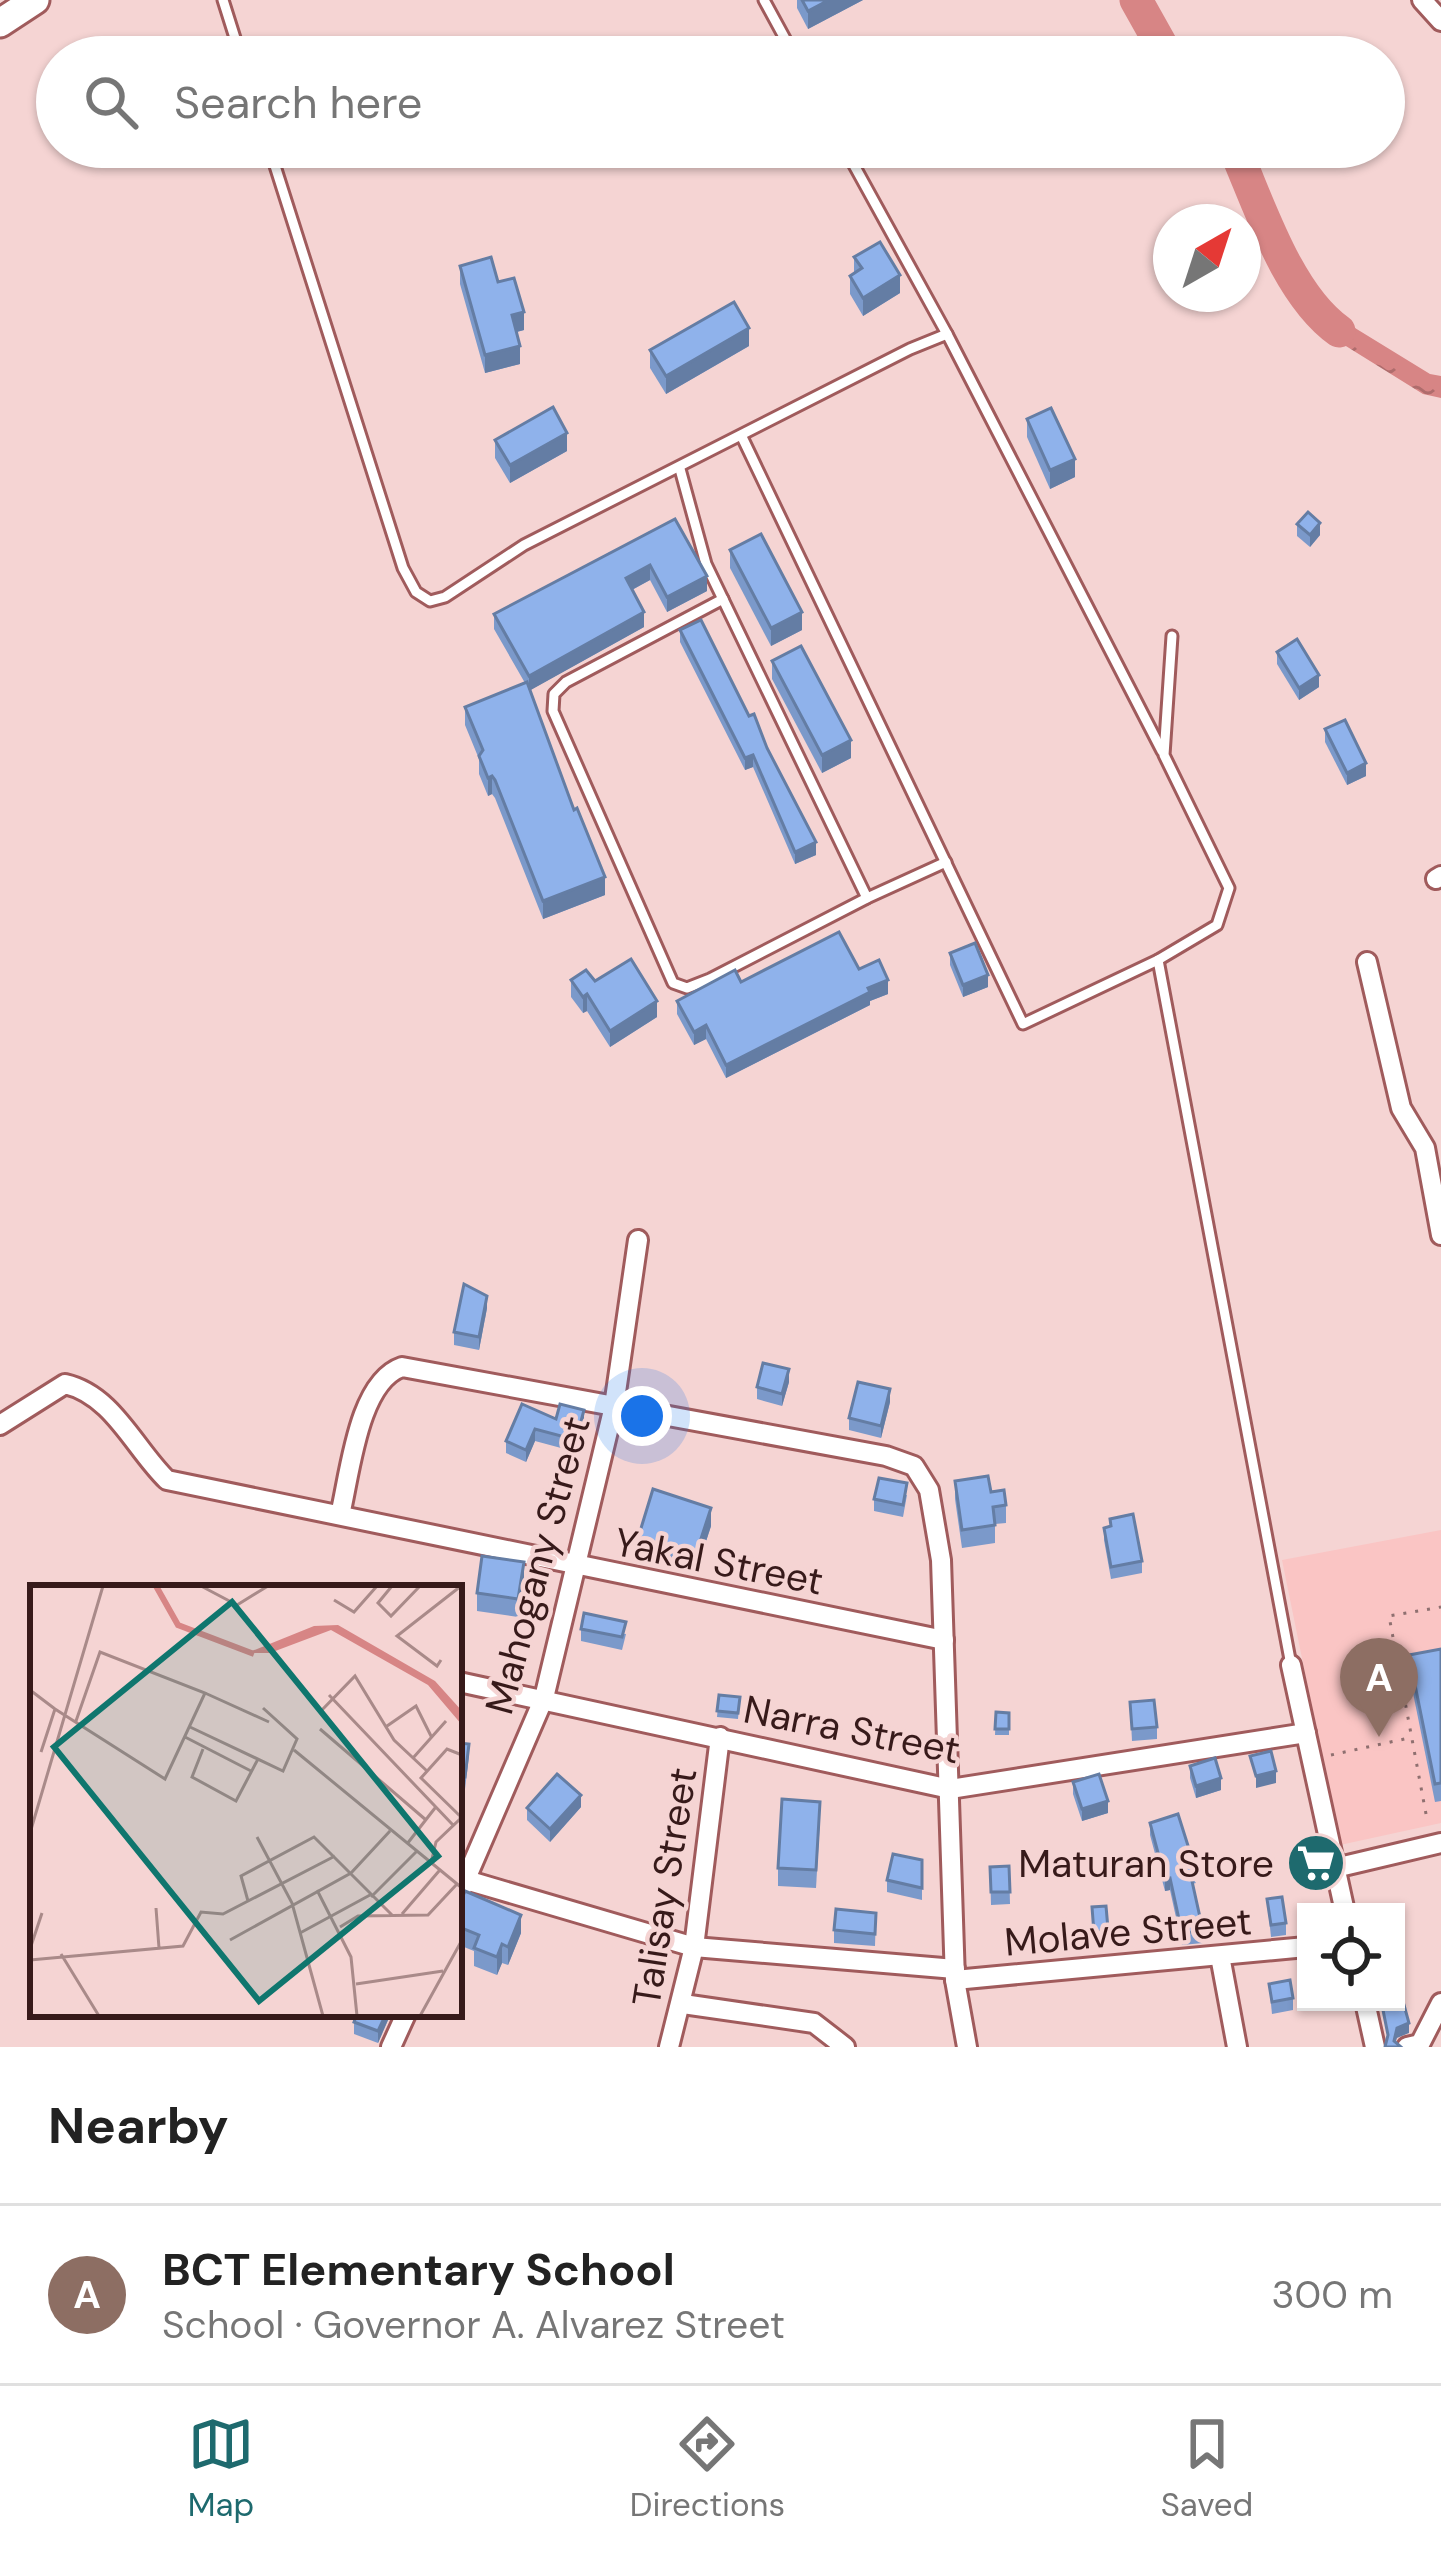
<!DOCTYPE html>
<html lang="en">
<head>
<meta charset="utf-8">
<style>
	:root { --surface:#fff; --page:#f6f6f6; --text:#222; --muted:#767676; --line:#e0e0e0; --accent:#1e6a6e }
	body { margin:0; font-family:"DM Sans",sans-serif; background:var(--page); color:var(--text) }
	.controls { position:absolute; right:36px; bottom:36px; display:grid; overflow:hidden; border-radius:0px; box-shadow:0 3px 9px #0004 }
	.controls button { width:108px; height:108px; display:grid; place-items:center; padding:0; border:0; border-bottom:3px solid var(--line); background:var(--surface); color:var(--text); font:60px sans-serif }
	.compass { position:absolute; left:1153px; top:204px; width:108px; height:108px; border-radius:50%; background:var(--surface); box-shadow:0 3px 9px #0004; rotate:39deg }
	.you { position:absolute; left:642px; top:1416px; width:42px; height:42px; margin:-30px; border:9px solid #fff; border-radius:50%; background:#1a73e8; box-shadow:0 0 0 18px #1a73e833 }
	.badge { display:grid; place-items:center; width:78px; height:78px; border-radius:50%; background:var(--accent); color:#fff; font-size:39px; font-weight:700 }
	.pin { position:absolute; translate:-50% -99px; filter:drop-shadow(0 3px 6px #0008) }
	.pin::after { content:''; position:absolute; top:63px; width:42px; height:36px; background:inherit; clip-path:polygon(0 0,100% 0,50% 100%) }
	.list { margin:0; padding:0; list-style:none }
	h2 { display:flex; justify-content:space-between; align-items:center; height:156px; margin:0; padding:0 48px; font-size:51px }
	h2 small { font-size:39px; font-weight:400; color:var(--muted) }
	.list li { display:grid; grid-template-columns:78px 1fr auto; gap:36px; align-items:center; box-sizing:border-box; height:180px; padding:0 48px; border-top:3px solid var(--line) }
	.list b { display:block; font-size:45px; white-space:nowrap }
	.list p { margin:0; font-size:39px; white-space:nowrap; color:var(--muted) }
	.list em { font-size:39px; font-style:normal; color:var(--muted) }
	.icon { flex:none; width:66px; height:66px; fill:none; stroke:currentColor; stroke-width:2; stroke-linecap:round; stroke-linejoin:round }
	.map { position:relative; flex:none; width:1441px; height:2047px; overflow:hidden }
	.search { position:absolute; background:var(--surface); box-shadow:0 3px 9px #0004; left:36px; right:36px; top:36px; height:132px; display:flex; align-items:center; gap:30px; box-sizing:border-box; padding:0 42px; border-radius:66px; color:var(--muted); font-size:45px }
	.sheet { height:336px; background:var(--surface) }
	nav { display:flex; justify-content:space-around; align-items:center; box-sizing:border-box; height:168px; border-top:3px solid var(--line); background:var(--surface); font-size:33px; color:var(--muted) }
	nav a { display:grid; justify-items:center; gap:6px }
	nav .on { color:var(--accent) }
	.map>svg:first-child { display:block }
	.built { fill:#fac5c4 }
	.water { fill:url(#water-ripples) }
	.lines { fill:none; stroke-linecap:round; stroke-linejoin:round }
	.river { stroke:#d78585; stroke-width:33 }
	.service-casing { stroke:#a05b5c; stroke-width:15 }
	.minor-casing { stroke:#a05b5c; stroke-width:24 }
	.secondary-casing { stroke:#a05b5c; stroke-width:33 }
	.path { stroke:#8f7070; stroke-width:3; stroke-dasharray:3 9; stroke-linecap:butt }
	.service { stroke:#fff; stroke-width:9 }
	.minor { stroke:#fff; stroke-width:18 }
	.secondary { stroke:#fff; stroke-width:27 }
	.wall { fill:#7b99ca }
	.shaded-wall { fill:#647da4 }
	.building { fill:#8fb2eb; stroke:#647da4; stroke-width:3 }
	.labels { text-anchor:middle; stroke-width:9; stroke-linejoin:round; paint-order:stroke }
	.street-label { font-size:39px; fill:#371a1a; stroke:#f5d4d3 }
	.poi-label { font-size:39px; fill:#371a1a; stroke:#f5d4d3; text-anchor:end }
	.inset-river { fill:none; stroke:#d78585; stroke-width:6 }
	.inset-road { fill:none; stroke:#a98a89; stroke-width:3 }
	.view { fill:#0f766e; fill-opacity:0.15; stroke:#0f766e; stroke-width:6 }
	.inset-edge { fill:none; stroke:#371a1a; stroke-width:6 }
</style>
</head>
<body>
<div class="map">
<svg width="1441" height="2047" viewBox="0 0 1441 2047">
	<defs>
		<pattern id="water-ripples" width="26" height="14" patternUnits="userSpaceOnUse" patternTransform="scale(3)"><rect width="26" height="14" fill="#d78585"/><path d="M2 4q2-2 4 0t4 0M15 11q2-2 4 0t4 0" fill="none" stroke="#af6c6c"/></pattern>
	</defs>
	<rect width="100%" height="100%" fill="#f5d4d3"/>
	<polygon class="built" points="1441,1530 1441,1823 1340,1845 1282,1560"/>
	<polygon class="water" points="1311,301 1430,374 1441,376 1441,398 1423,394 1333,338"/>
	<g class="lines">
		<g class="river">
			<polyline points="1136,0 1168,57"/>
			<path d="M1234,147C1259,204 1287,294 1339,331"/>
		</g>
		<g class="service-casing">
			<g id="service">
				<polyline points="223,0 241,57"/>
				<polyline points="764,0 795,57"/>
				<polyline points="269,147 403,568 416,592 430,601 445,597 524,545 910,349 947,334 844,147"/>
				<polyline points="947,334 1162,751"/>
				<polyline points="742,437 1023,1024 1158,960 1217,925 1229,888 1164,755 1172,636"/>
				<polyline points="680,469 706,564 867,898"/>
				<polyline points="723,599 566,682 554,694 553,711 673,983 687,988 710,979 867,898 946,862"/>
				<polyline points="1158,960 1291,1665"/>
			</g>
		</g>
		<g class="minor-casing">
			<g id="minor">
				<polyline points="1422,0 1441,21"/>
				<polyline points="1436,879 1441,876"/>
				<polyline points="1367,962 1401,1108 1425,1148 1441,1235"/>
				<path d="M0,1425L65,1384C113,1395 134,1448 167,1480L944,1640"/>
				<path d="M340,1515C350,1474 358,1382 402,1367L886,1456L914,1466L929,1490L941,1560L955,1980L967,2047"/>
				<polyline points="1291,1665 1345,1912"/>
				<polyline points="459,1682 950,1789 1306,1733"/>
				<polyline points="1335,1868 1441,1843"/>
				<polyline points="466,1880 694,1947 955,1969"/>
				<polyline points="459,1895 544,1698 614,1406 638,1240"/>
				<polyline points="1220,1956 1237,2047"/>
				<polyline points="955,1980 1306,1947"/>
				<polyline points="1365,2002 1375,2047"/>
				<polyline points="683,2004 814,2023 845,2047"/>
				<polyline points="391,2047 406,2014"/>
				<polyline points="669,2047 694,1947 720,1737"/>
				<polyline points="1407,2047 1420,2044 1441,2003"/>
			</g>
		</g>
		<g class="secondary-casing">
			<polyline id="secondary" points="0,23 35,0"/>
		</g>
		<g class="path">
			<polyline points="1331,1755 1409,1738"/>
			<polyline points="1426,1814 1389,1616 1441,1607"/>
		</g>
		<use href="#service" class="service"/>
		<use href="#minor" class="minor"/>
		<use href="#secondary" class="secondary"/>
	</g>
	<g class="wall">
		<polygon points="797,0 863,0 808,29 797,8"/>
		<polygon points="854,257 900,293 863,316 850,294 850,276 854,273"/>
		<polygon points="460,266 524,330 517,332 520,364 485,373 460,284"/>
		<polygon points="749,346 666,394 650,368 650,350"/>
		<polygon points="1027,419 1075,477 1050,489 1027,437"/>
		<polygon points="495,440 567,451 510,483 495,458"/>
		<polygon points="675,519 707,591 667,612 650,580 632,590 644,627 530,690 605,895 543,919 495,798 492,794 488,796 479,774 479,759 465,725 465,707 525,683 494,629 494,614"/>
		<polygon points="1297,524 1320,535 1310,547 1297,536"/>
		<polygon points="730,550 802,630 771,646 730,568"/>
		<polygon points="680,630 749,716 767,748 816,855 795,864 753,767 745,770 680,642"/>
		<polygon points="1277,652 1319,687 1299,700 1277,664"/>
		<polygon points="772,661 851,758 822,773 772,679"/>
		<polygon points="1325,729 1366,776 1347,785 1325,742"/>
		<polygon points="950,953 988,987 963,997 950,965"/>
		<polygon points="859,969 888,994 870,1001 870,1005 726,1078 706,1039 694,1045 677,1014 677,1001 741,982"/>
		<polygon points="571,980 595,981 657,1017 610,1047 587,1011 583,1013 571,997"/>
		<polygon points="487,1308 479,1350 454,1345 454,1332"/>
		<polygon points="789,1382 782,1406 757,1399 757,1387"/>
		<polygon points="890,1402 881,1438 849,1430 849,1418"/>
		<polygon points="556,1419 584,1423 576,1452 535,1441 526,1462 506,1453 506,1441"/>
		<polygon points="955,1481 1006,1505 1006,1523 995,1524 995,1543 962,1548 955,1499"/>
		<polygon points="907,1495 903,1517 874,1511 874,1499"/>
		<polygon points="1110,1519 1142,1561 1142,1573 1111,1579 1104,1540 1104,1528 1110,1527"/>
		<polygon points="711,1526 696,1572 638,1556 638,1538"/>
		<polygon points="524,1581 518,1617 477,1611 477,1593"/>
		<polygon points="581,1629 626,1634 622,1650 581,1641"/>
		<polygon points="1441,1649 1441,1801 1435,1802 1409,1673 1409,1655"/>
		<polygon points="719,1695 740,1697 738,1719 717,1717"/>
		<polygon points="1130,1702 1157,1727 1157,1739 1132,1741"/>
		<polygon points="996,1712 1009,1713 1009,1735 995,1735"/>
		<polygon points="459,1743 469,1756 465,1789 459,1789"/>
		<polygon points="1190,1766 1221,1790 1196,1798 1190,1778"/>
		<polygon points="1073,1782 1108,1813 1082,1821 1073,1794"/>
		<polygon points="581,1807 550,1842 527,1820 527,1808"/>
		<polygon points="820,1820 816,1888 778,1886 778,1868"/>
		<polygon points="1150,1823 1196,1883 1192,1884 1203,1931 1203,1943 1182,1945 1170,1890 1165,1891 1150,1835"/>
		<polygon points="922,1860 922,1900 887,1892 887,1880"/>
		<polygon points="1009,1866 1010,1904 991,1905 990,1867"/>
		<polygon points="1267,1899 1286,1923 1286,1935 1271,1937"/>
		<polygon points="459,1906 521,1933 508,1965 502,1963 497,1975 474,1966 474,1951 459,1945"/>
		<polygon points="876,1913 875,1946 834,1943 834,1930"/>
		<polygon points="1269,1984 1293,1998 1293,2010 1272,2014"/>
		<polygon points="388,2014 388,2020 378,2043 354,2034 354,2022"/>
	</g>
	<g class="shaded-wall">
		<polygon points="829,0 863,0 808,29 808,11"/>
		<polygon points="900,275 900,293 863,316 863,298"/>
		<polygon points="524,312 524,330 512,333 512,315"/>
		<polygon points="749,328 749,346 666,394 666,376"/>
		<polygon points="520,346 520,364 485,373 485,355"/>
		<polygon points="567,433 567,451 510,483 510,465"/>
		<polygon points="1075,459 1075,477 1050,489 1050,470"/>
		<polygon points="1320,523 1320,535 1310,547 1310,535"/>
		<polygon points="650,565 650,580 626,593 626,578"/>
		<polygon points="707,576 707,591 667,612 667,597"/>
		<polygon points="644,612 644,627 529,691 529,676"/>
		<polygon points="802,612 802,630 771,646 771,628"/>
		<polygon points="1319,675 1319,687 1299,700 1299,688"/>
		<polygon points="851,740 851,758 822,773 822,755"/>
		<polygon points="753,755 753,767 745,770 745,758"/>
		<polygon points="1366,763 1366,776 1347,785 1347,773"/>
		<polygon points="492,776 492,794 488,796 488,778"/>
		<polygon points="816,842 816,855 795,864 795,852"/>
		<polygon points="605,877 605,895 543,919 543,901"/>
		<polygon points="988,975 988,987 963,997 963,985"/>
		<polygon points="888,980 888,994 870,1001 870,1005 726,1078 726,1065 868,988"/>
		<polygon points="587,994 587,1011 583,1013 583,997"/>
		<polygon points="657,1001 657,1017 610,1047 610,1031"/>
		<polygon points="706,1025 706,1039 694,1045 694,1032"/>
		<polygon points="487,1296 487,1308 479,1350 479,1337"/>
		<polygon points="789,1369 789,1382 782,1406 782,1394"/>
		<polygon points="890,1389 890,1402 881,1438 881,1426"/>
		<polygon points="584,1410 584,1423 576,1452 576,1440"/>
		<polygon points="535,1429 535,1441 526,1462 526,1450"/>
		<polygon points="711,1508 711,1526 696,1572 696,1554"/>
		<polygon points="524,1562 524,1581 518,1617 518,1599"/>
		<polygon points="1276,1771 1276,1783 1256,1788 1256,1776"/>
		<polygon points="1221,1778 1221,1790 1196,1798 1196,1786"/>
		<polygon points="581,1795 581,1807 550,1842 550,1829"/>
		<polygon points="1108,1801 1108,1813 1082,1821 1082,1809"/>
		<polygon points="1170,1878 1170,1890 1165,1891 1165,1879"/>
		<polygon points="521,1915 521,1933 508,1965 508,1947"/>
		<polygon points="1108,1929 1108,1935 1094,1939 1094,1933"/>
		<polygon points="502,1944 502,1963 497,1975 497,1957"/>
		<polygon points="386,2014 388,2014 388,2020 378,2043 378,2031"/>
		<polygon points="1409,2023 1409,2033 1397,2038 1394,2047 1397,2028"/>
	</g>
	<g class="building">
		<polygon points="802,0 829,0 808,11"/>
		<polygon points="880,242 900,275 863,298 850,276 862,268 854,257"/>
		<polygon points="491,257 498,282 514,278 524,312 512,315 520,346 485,355 460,266"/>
		<polygon points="734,302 749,328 666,376 650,350"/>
		<polygon points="553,407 567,433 510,465 495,440"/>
		<polygon points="1051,408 1075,459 1050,470 1027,419"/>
		<polygon points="1308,512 1320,523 1310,535 1297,524"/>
		<polygon points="675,519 707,576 667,597 650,565 626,578 644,612 529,676 494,614"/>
		<polygon points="761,534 802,612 771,628 730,550"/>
		<polygon points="701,620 749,716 754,714 767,748 816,842 795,852 753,755 745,758 680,630"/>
		<polygon points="1297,639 1319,675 1299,688 1277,652"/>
		<polygon points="801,646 851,740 822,755 772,661"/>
		<polygon points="527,682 574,810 577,808 605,877 543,901 495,780 492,776 488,778 479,756 483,750 465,707"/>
		<polygon points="1345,720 1366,763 1347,773 1325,729"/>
		<polygon points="839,932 859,969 879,960 888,980 868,988 870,992 726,1065 706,1025 694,1032 677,1001 735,970 741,982"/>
		<polygon points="975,943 988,975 963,985 950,953"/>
		<polygon points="631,959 657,1001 610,1031 587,994 583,997 571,980 586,970 595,981"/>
		<polygon points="464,1284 487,1296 479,1337 454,1332"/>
		<polygon points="763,1363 789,1369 782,1394 757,1387"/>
		<polygon points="858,1382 890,1389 881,1426 849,1418"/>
		<polygon points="522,1404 556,1419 560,1404 584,1410 576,1440 535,1429 526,1450 506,1441"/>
		<polygon points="988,1476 991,1492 1004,1490 1006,1505 993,1507 995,1525 962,1530 955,1481"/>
		<polygon points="879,1478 907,1483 903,1505 874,1499"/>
		<polygon points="653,1489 711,1508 696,1554 638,1538"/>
		<polygon points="1133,1514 1142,1561 1111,1567 1104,1528 1111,1526 1110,1519"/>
		<polygon points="482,1556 524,1562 518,1599 477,1593"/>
		<polygon points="584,1613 626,1622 622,1637 581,1629"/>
		<polygon points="1441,1649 1441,1783 1435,1784 1409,1655"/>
		<polygon points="719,1695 740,1697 738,1713 717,1711"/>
		<polygon points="1154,1700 1157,1727 1132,1729 1130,1702"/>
		<polygon points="996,1712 1009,1713 1009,1729 995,1729"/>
		<polygon points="459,1743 469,1744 465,1777 459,1777"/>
		<polygon points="1271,1751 1276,1771 1256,1776 1250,1756"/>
		<polygon points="1215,1758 1221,1778 1196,1786 1190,1766"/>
		<polygon points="557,1774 581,1795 550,1829 527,1808"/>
		<polygon points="1099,1774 1108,1801 1082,1809 1073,1782"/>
		<polygon points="782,1799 820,1802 816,1870 778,1868"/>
		<polygon points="1178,1814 1196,1871 1190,1872 1203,1931 1182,1933 1170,1878 1165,1879 1150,1823"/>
		<polygon points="893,1854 922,1860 922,1888 887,1880"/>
		<polygon points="1009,1866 1010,1892 991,1892 990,1867"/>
		<polygon points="465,1891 521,1915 508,1947 502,1944 497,1957 474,1948 479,1935 459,1927 459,1906"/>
		<polygon points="1282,1897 1286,1923 1271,1925 1267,1899"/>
		<polygon points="1106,1906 1108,1929 1094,1933 1092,1907"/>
		<polygon points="836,1909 876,1913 875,1934 834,1930"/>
		<polygon points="1290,1980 1293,1998 1272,2002 1269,1984"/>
		<polygon points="1404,2005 1409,2023 1397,2028 1394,2041 1401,2047 1385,2047 1388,2035 1383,2010"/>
		<polygon points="357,2014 386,2014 378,2031 354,2022"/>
	</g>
	<defs>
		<g id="supermarket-disc" transform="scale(3)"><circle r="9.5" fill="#1e6a6e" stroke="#f5d4d3"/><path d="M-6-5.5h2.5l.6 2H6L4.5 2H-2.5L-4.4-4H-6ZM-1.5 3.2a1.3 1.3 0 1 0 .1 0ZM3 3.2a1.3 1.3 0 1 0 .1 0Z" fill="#fff"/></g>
	</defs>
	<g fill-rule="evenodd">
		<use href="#supermarket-disc" x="1316" y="1863"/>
	</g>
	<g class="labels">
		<g class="street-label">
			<text transform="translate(719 1561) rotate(11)" y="14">Yakal Street</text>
			<text transform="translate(537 1565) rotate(-75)" y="14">Mahogany Street</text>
			<text transform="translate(852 1729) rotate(11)" y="14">Narra Street</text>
			<text transform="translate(664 1887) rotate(-81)" y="14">Talisay Street</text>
			<text transform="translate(1128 1931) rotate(-5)" y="14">Molave Street</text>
		</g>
		<g class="poi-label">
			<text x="1274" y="1877">Maturan Store</text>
		</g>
	</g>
	<g transform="translate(30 1585)">
		<rect width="432" height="432" fill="#f5d4d3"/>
		<path d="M308,40L405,96L432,126V140L398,100L301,45L240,68H217L284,41Z" fill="#d78585"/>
		<path class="inset-river" d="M126,1L148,40L224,69"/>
		<path class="inset-road" d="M171,1L207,20L238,1M362,1L348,18L361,31L390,1M304,15L324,27L347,1M411,75L407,81L367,51L431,1M0,105L25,124L135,194L175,108L70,67L46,136M175,108L239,137M299,110L423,240M290,127L325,91L364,155L397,186M357,141L386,121L402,153M160,142L253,186L267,154L233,123M290,144L396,235M155,152L221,186M173,164L162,192L206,216L228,174M264,165L432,303M11,167L25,124M383,173L416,136M430,231L391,193L417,164L432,170M0,248L73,1M227,252L262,318L293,431M377,259L405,223M401,278L406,257L430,234L432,211M287,305L321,372L327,431M341,312L386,267M218,316L211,291L284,252L362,330M126,323L129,363M372,329L409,286M310,342L328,331L398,330L427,299M270,348L340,310M200,355L321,288L360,246M0,364L12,328M31,369L69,431M0,375L153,361L171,327L193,329L305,271M326,399L413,386M390,431L432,355"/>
		<path class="view" d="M202,17L408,271L229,416L24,162Z"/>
		<rect width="432" height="432" class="inset-edge"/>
	</g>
</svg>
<div class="controls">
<button><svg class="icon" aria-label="locate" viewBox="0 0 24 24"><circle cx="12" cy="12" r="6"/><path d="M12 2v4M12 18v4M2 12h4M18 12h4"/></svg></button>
</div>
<svg class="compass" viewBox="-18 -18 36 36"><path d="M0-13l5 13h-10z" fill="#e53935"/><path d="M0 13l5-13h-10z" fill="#767676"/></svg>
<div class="you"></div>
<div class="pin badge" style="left:1379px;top:1737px;background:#8d6e63">A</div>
<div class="search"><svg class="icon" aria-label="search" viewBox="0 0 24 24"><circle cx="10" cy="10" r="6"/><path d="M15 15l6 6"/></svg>Search here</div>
</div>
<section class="sheet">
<h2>Nearby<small></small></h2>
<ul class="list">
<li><span class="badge" style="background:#8d6e63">A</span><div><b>BCT Elementary School</b><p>School · Governor A. Alvarez Street</p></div><em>300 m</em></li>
</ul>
</section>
<nav>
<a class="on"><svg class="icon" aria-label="map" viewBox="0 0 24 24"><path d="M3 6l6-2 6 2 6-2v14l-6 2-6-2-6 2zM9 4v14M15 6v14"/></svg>Map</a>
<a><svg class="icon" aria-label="directions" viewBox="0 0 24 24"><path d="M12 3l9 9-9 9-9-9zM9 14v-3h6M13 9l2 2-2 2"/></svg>Directions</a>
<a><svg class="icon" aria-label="saved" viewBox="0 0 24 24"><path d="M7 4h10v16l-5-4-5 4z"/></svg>Saved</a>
</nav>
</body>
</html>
